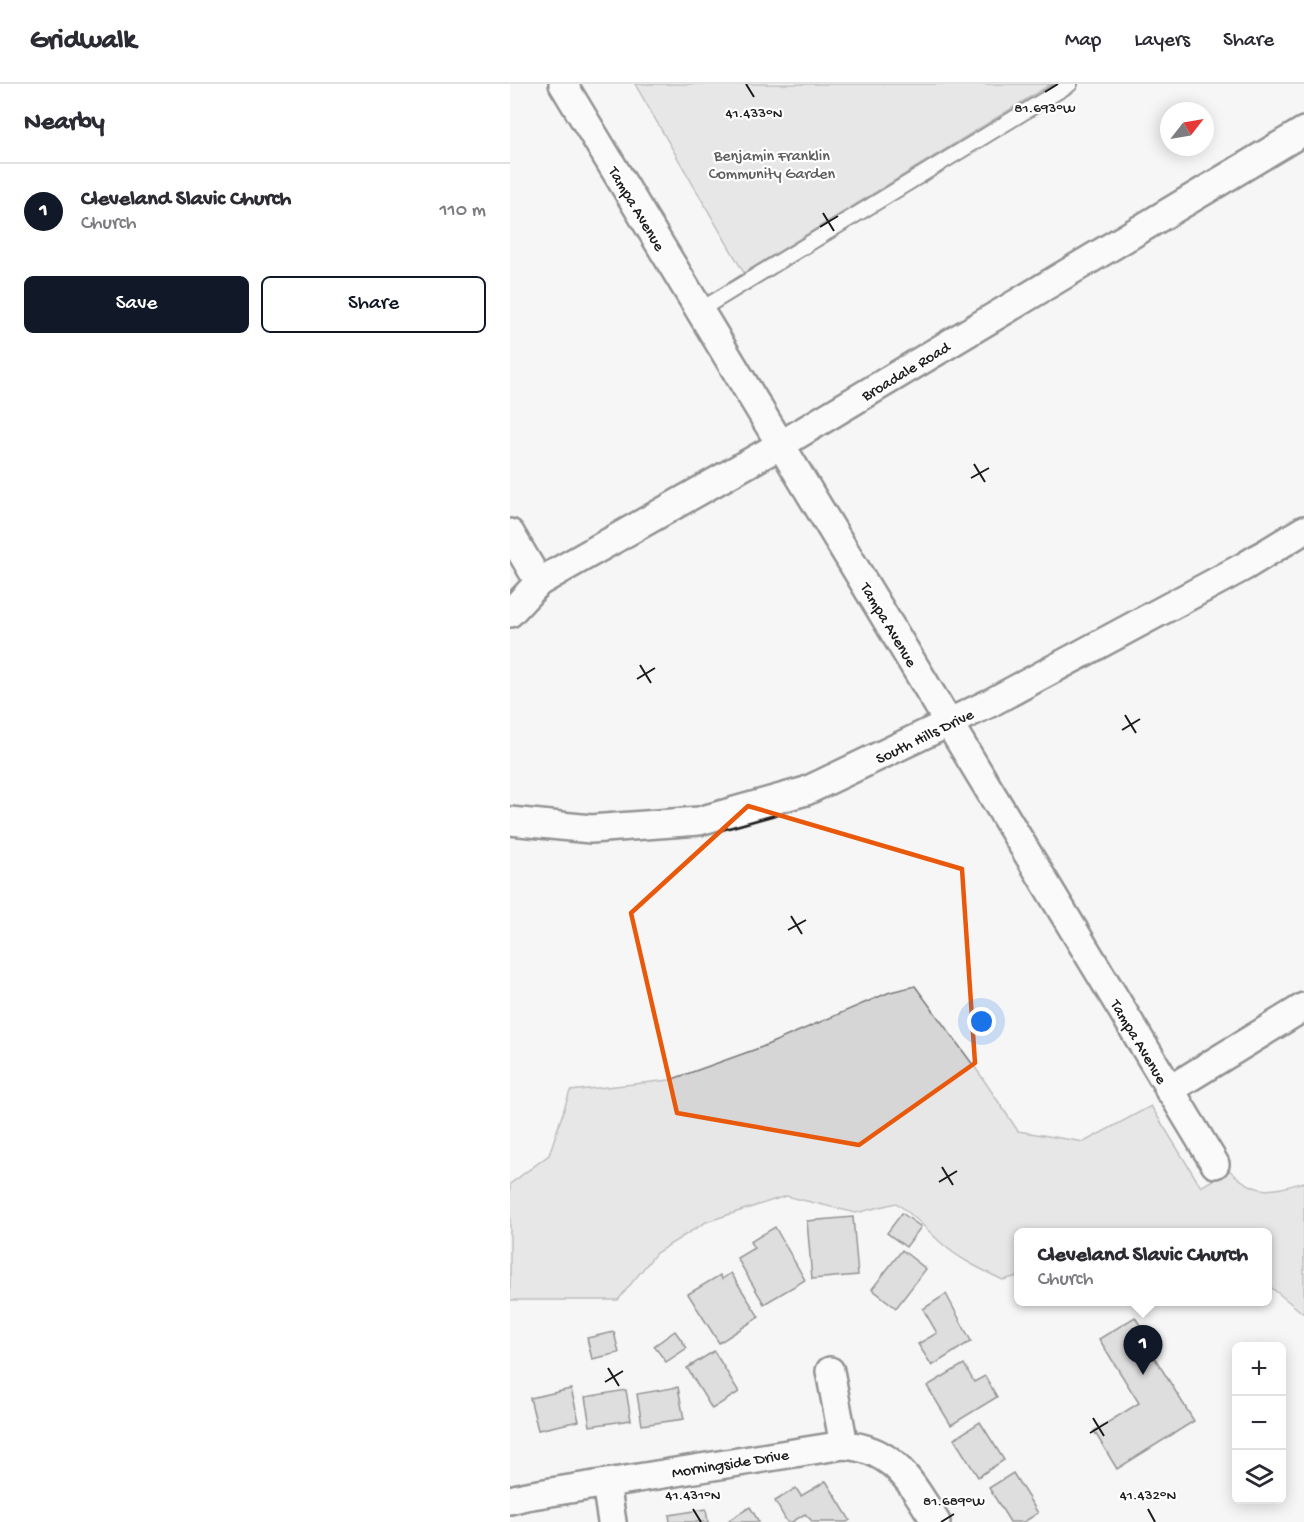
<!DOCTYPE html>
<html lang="en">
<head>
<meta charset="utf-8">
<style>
	:root { --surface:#fff; --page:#f2f2f3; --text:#2b2b33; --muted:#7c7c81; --line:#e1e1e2; --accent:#111827 }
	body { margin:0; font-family:"Gochi Hand",sans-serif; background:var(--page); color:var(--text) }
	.controls { position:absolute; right:18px; bottom:18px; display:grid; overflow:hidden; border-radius:9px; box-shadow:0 3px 15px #0003 }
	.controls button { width:54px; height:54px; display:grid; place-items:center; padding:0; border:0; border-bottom:2px solid var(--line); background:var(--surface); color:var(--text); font:30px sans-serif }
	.compass { position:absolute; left:650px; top:18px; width:54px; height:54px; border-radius:50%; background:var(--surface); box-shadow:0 3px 15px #0003; rotate:59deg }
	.you { position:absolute; left:472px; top:938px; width:21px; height:21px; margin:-15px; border:4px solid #fff; border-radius:50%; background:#1a73e8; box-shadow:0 0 0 9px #1a73e833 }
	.badge { display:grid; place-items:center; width:39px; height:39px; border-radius:50%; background:var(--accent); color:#fff; font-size:20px; font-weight:700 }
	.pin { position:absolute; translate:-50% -50px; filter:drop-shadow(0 2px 3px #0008) }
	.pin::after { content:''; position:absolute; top:32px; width:21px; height:18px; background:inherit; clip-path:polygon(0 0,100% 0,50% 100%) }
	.popup { position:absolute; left:504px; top:1144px; width:258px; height:78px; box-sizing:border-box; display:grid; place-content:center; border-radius:9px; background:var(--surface); filter:drop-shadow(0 2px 4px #0005); font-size:20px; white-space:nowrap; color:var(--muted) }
	.popup b { font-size:22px; color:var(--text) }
	.popup::after { content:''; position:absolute; left:50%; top:100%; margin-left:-12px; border:12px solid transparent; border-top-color:var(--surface) }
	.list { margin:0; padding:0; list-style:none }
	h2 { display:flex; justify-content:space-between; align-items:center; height:78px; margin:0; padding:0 24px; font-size:26px }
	h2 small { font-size:20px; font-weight:400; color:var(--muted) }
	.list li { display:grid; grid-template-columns:39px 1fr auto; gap:18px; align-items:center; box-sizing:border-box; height:96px; padding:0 24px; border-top:2px solid var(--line) }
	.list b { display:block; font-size:22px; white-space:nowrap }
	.list p { margin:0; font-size:20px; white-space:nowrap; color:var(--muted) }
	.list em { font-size:20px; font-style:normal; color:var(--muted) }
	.actions { display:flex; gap:12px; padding:18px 24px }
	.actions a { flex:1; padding:14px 0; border:2px solid var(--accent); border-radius:9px; text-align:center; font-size:21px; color:var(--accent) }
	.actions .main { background:var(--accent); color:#fff }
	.icon { flex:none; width:33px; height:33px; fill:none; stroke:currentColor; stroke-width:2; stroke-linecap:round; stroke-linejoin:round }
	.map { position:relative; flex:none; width:794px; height:1438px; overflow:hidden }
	header { display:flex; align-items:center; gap:36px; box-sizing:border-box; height:84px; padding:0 30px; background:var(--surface); border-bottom:2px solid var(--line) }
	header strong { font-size:28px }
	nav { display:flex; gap:33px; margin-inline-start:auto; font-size:21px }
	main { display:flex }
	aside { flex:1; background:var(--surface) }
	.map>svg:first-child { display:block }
	.green { fill:#d6d6d6; stroke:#797979; stroke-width:1.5 }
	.building { fill:#c0c0c0; stroke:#1c1c1c; stroke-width:1.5 }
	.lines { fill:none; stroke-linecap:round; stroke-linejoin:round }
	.service-casing { stroke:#1c1c1c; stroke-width:18 }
	.minor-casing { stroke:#1c1c1c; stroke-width:32 }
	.service { stroke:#fff; stroke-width:14 }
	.minor { stroke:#fff; stroke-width:27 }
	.marked { fill:none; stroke:#e8590c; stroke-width:4.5; stroke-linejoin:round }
	.ticks { fill:none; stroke:#1c1c1c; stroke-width:2 }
	.labels { text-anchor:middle; stroke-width:4.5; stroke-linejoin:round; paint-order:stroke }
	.park-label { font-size:16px; fill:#5d5d5d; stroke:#fff }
	.street-label { font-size:16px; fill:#1c1c1c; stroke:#fff }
	.ticks-label { font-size:15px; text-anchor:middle; fill:#1c1c1c; stroke:#fff; stroke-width:4.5; stroke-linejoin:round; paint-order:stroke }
</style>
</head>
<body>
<header>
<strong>Gridwalk</strong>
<nav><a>Map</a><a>Layers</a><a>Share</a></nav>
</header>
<main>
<aside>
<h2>Nearby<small></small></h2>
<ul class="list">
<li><span class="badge">1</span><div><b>Cleveland Slavic Church</b><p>Church</p></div><em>110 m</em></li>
</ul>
<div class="actions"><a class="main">Save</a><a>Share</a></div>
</aside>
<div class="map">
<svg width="794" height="1438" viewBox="0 0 794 1438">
	<rect width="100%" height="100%" fill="#f6f6f6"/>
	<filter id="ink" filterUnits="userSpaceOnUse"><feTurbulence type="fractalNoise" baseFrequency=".0167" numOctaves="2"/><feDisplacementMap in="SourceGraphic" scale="12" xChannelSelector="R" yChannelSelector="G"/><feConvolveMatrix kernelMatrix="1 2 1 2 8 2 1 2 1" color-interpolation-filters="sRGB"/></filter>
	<g filter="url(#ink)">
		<g class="green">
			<polygon points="125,0 541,0 234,189"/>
			<path d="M405,902L469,989L508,1047L574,1058L641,1022L691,1103L719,1086C747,1112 760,1108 794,1098V1230L758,1201V1148H508V1192L493,1196C470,1185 447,1174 429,1157C414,1143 404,1131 386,1119L346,1129L276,1112L196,1138L146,1169L108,1216H0V1100L39,1071L60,1007L160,996L252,963L380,908Z"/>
		</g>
		<g class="building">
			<polygon points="392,1129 411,1143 396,1163 377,1149"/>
			<polygon points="343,1133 348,1191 302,1195 297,1137"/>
			<polygon points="265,1143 295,1196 254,1220 227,1174 244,1164 240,1158"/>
			<polygon points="392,1166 416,1185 386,1224 362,1205"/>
			<polygon points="221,1189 249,1233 209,1259 178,1210 210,1191 212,1195"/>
			<polygon points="436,1210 461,1257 422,1282 408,1260 427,1249 413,1225"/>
			<polygon points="625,1233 642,1261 638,1263 684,1337 607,1385 584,1347 629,1319 589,1255"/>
			<polygon points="165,1247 177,1264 156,1278 144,1262"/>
			<polygon points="104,1248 109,1269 82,1275 77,1254"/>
			<polygon points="204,1267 229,1308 202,1325 177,1284"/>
			<polygon points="454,1280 464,1298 475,1292 487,1313 441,1341 417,1302"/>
			<polygon points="168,1303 174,1335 132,1341 127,1310"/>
			<polygon points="61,1305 69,1337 28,1346 20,1314"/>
			<polygon points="116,1306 121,1336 80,1342 75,1313"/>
			<polygon points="470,1338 494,1376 468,1393 444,1355"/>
			<polygon points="503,1389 528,1429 514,1438 500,1438 479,1404"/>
			<polygon points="316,1397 340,1436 337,1438 303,1438 295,1430 282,1438 277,1438 265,1417 286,1404 291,1412"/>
			<polygon points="240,1423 249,1438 221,1438 219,1436"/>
			<polygon points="196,1425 198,1438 160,1438 159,1431"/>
		</g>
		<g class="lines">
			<g class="service-casing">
				<polyline id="service" points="190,226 560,0"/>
			</g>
			<g class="minor-casing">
				<g id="minor">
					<polyline points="53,0 705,1080"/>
					<polyline points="0,449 29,498"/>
					<polyline points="0,529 29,498 272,360 794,47"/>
					<polyline points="0,737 81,745 189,737 296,707 480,619 735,482 794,446"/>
					<polyline points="659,1006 794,923"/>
					<path d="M320,1287L334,1361C385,1365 401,1399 426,1438"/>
					<polyline points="96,1399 102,1438"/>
					<polyline points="0,1416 16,1412 334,1361"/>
				</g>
			</g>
			<use href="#service" class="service"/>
			<use href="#minor" class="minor"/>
		</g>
	</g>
	<path d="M0 0H794V1438H0ZM238,722L452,785L465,979L349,1061L167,1029L121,829Z" fill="#f6f6f6" fill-opacity=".55" fill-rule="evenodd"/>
	<path class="marked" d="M238,722L452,785L465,979L349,1061L167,1029L121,829Z"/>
	<path class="ticks" d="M236,0L244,13M535,8L548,0M313,129L324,147M310,143L328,132M464,380L475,398M461,394L479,384M130,581L141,599M127,595L145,584M615,631L626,649M612,646L630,635M281,832L292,850M278,846L296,836M432,1083L443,1101M429,1098L447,1087M98,1284L109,1302M95,1298L113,1287M583,1334L594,1352M580,1349L598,1338M183,1425L191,1438M638,1425L645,1438M431,1438L444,1430"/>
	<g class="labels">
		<g class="park-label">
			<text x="262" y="76">Benjamin Franklin<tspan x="262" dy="18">Community Garden</tspan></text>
		</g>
		<g class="street-label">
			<text transform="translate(128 124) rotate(59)" y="6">Tampa Avenue</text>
			<text transform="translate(395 286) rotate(-31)" y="6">Broadale Road</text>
			<text transform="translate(380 540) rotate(59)" y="6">Tampa Avenue</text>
			<text transform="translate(414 651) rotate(-26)" y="6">South Hills Drive</text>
			<text transform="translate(630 957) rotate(59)" y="6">Tampa Avenue</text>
			<text transform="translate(220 1378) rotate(-9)" y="6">Morningside Drive</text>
		</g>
	</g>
	<g class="ticks-label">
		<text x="535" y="28">81.693°W</text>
		<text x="244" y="33">41.433°N</text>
		<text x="183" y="1415">41.431°N</text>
		<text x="638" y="1415">41.432°N</text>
		<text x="444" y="1421">81.689°W</text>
	</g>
</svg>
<div class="controls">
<button>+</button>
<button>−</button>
<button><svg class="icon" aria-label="layers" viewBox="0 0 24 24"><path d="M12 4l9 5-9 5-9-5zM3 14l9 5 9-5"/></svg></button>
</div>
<svg class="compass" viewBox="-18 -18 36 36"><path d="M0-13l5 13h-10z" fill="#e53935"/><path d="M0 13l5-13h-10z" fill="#7c7c81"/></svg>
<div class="you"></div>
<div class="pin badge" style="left:633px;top:1291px">1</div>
<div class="popup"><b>Cleveland Slavic Church</b>Church</div>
</div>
</main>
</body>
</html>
